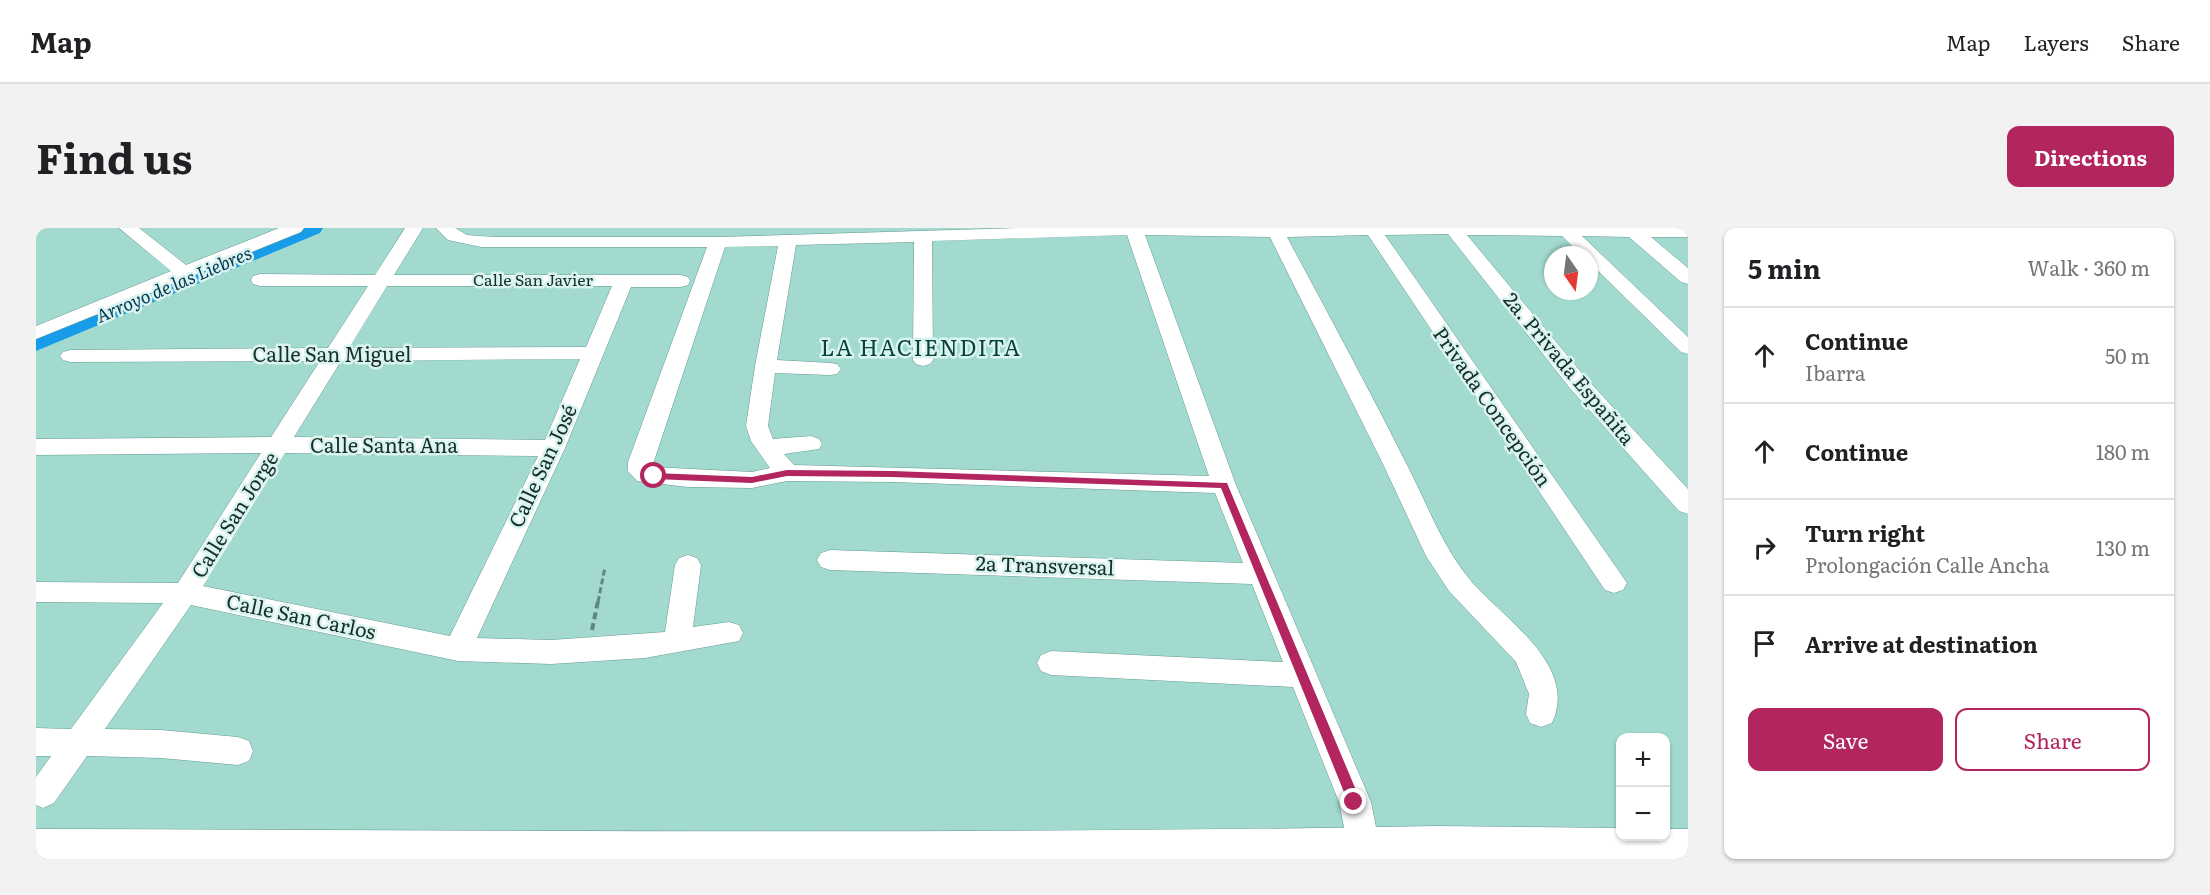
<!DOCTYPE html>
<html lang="en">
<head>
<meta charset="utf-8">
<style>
	:root { --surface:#fff; --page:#f2f2f2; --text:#202124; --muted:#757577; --line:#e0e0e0; --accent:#b2255e }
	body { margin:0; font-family:Literata,serif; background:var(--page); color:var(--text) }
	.controls { position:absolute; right:18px; bottom:18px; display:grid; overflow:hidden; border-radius:12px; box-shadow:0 2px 4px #0004 }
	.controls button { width:54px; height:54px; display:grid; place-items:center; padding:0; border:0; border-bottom:2px solid var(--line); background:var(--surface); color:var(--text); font:30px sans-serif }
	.compass { position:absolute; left:1508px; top:18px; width:54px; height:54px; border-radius:50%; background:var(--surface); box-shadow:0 2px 4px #0004; rotate:166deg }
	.stop { position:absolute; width:18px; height:18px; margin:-14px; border:4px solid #b2255e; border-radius:50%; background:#fff }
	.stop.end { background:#b2255e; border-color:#fff; box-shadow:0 2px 6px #0008 }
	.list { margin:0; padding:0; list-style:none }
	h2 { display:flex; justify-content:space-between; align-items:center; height:78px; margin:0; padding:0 24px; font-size:26px }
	h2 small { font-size:20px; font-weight:400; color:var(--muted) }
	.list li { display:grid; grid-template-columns:39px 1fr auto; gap:18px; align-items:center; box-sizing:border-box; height:96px; padding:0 24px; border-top:2px solid var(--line) }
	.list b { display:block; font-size:22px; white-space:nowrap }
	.list p { margin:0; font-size:20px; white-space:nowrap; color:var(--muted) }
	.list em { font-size:20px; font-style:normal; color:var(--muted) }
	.actions { display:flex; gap:12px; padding:18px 24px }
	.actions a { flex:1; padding:14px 0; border:2px solid var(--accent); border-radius:12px; text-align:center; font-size:21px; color:var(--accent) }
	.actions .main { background:var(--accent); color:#fff }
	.icon { flex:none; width:33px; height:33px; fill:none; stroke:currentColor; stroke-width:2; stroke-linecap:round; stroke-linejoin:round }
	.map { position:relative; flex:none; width:1652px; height:631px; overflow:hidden; border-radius:12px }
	header { display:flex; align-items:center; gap:36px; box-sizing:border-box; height:84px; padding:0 30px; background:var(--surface); border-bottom:2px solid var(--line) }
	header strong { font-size:28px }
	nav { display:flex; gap:33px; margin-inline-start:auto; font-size:21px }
	.intro { display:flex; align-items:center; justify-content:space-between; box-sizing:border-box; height:144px; padding:0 36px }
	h1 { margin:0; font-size:42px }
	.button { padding:15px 27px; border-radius:12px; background:var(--accent); color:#fff; font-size:21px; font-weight:700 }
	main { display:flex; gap:36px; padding:0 36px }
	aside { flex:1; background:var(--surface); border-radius:12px; box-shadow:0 2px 4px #0004 }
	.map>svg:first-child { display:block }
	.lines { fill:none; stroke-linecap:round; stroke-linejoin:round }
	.river { fill:#179ce9; fill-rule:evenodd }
	.minor-casing { stroke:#659b92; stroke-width:1 }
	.major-casing { stroke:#659b92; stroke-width:1 }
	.path-far1 { stroke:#608881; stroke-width:3; stroke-dasharray:6 3; stroke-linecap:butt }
	.path { stroke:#608881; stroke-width:4; stroke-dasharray:7 4; stroke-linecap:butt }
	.minor { fill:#fff; fill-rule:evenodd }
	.major { fill:#fff; fill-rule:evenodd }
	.route { fill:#b2255e }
	.labels { text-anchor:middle; stroke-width:5; stroke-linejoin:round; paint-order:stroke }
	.far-street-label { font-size:16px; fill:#182e2b; stroke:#d9f4ef }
	.far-water-label { font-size:18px; font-style:italic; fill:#043655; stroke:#d9f4ef }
	.street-label { font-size:20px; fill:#182e2b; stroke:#d9f4ef }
	.quarter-label { font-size:22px; letter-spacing:1.5px; fill:#06433c; stroke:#d9f4ef }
</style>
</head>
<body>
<header>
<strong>Map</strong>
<nav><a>Map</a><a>Layers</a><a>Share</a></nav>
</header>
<div class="intro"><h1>Find us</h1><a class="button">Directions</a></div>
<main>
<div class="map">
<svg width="1652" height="631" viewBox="0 0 1652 631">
	<rect width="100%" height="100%" fill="#a2dad0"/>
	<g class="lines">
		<polygon class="river" points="256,0 287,0 284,5 0,123 0,106"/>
		<g class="minor-casing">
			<g id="minor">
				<polygon points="83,0 103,0 150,37 243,0 268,0 265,4 0,111 0,98 135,43"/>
				<path d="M369,0H387L358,47H645L652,49L654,53L652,57L645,59H595L529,220L441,410L515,412L629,404L639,337L643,330L652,327L661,330L665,337L657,399L693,394L703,397L707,405L703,413L609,430L515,436L422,433L155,377L69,501L125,502L202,509L213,513L217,523L213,533L202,537L125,530L51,528L18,575L7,580L0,577V549L15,528H0V500L35,501L127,375L0,374V354L142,355L225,225L0,227V211L235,209L284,133L34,134L27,132L24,128L27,124L34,122L292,120L332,58H224L217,56L215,52L217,48L224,46L339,47ZM351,58H576L550,119L313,120ZM544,131L509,212L258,209L305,133ZM249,225L502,228L414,408L167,358Z"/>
				<path d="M400,0H419L431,7L458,9H682L984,0H1652V9H1615L1652,40V56L1645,54L1593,9L1546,8L1652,109V126L1645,124L1553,34V27H1545L1526,8L1431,7L1549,149L1652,261V286L1643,283L1533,159L1412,6L1349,7L1591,355L1587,362L1578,365L1569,362L1332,7L1251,9C1291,84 1332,159 1370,235C1390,273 1404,314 1431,348C1462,388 1544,435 1516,495L1505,499L1494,495L1490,486L1493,466L1480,434L1413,363L1390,328L1347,236L1234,9L1109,7L1200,257L1335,574L1340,599L1337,631H1303L1308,599L1303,574L1257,459L1015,447L1005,443L1001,435L1005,427L1015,423L1247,434L1216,356L794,342L785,339L781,332L785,325L794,322L1207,335L1179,265L856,254L751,253L716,260L652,259L601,253L592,243V234L671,19H445L412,12ZM1091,7L1173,248L758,237L748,226L783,221L786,216L783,211L775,208L737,211L732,198L739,145L794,147L801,146L805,141L801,136L794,135L741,132L760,17L878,14L877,132L880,136L887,138L894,136L897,132L896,13ZM742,18L719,138L710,198L715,213L734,240L716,244L616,239L689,19Z"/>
			</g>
		</g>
		<g class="major-casing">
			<path id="major" d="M1400,598L1584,600V608H1630V601H1652V631H0V601C467,602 933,607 1400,598Z"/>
		</g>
		<polyline class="path-far1" points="562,374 569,339"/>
		<polyline class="path" points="556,402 562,373"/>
		<use href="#minor" class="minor"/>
		<use href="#major" class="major"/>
	</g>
	<polygon class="route" points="751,242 856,243 1191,255 1325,574 1323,578 1314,578 1312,574 1185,260 856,249 751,248 716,255 618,251 613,248 618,245 716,249"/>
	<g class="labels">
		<g class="far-street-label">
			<text x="497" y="58">Calle San Javier</text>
		</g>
		<g class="far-water-label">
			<text transform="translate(138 57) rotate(-23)" y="6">Arroyo de las Liebres</text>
		</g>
		<g class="street-label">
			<text x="296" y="134">Calle San Miguel</text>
			<text transform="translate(1533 141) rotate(50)" y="7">2a. Privada Españita</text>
			<text transform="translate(1456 179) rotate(55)" y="7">Privada Concepción</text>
			<text x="348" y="225">Calle Santa Ana</text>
			<text transform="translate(507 238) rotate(-65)" y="7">Calle San José</text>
			<text transform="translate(199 287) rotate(-58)" y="7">Calle San Jorge</text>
			<text transform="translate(1009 338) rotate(2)" y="7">2a Transversal</text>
			<text transform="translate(265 389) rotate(12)" y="7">Calle San Carlos</text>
		</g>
		<g class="quarter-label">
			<text x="885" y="128">LA HACIENDITA</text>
		</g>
	</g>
</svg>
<div class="controls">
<button>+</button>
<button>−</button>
</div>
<svg class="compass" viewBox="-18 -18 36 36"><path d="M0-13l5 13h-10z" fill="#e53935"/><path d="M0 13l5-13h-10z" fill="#757577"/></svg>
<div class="stop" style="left:618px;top:248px"></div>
<div class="stop end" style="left:1318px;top:574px"></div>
</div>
<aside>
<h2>5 min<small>Walk · 360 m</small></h2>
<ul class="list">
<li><svg class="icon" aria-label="ahead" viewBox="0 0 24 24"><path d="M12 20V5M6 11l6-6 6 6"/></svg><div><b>Continue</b><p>Ibarra</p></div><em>50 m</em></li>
<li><svg class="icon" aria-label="ahead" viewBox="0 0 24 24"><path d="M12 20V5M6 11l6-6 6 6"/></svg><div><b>Continue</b></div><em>180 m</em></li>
<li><svg class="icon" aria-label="right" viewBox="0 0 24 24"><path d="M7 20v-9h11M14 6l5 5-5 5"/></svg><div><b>Turn right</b><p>Prolongación Calle Ancha</p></div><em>130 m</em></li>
<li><svg class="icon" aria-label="arrive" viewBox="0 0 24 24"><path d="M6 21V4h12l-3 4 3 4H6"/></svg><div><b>Arrive at destination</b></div></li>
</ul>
<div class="actions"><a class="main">Save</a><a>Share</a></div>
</aside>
</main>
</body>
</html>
